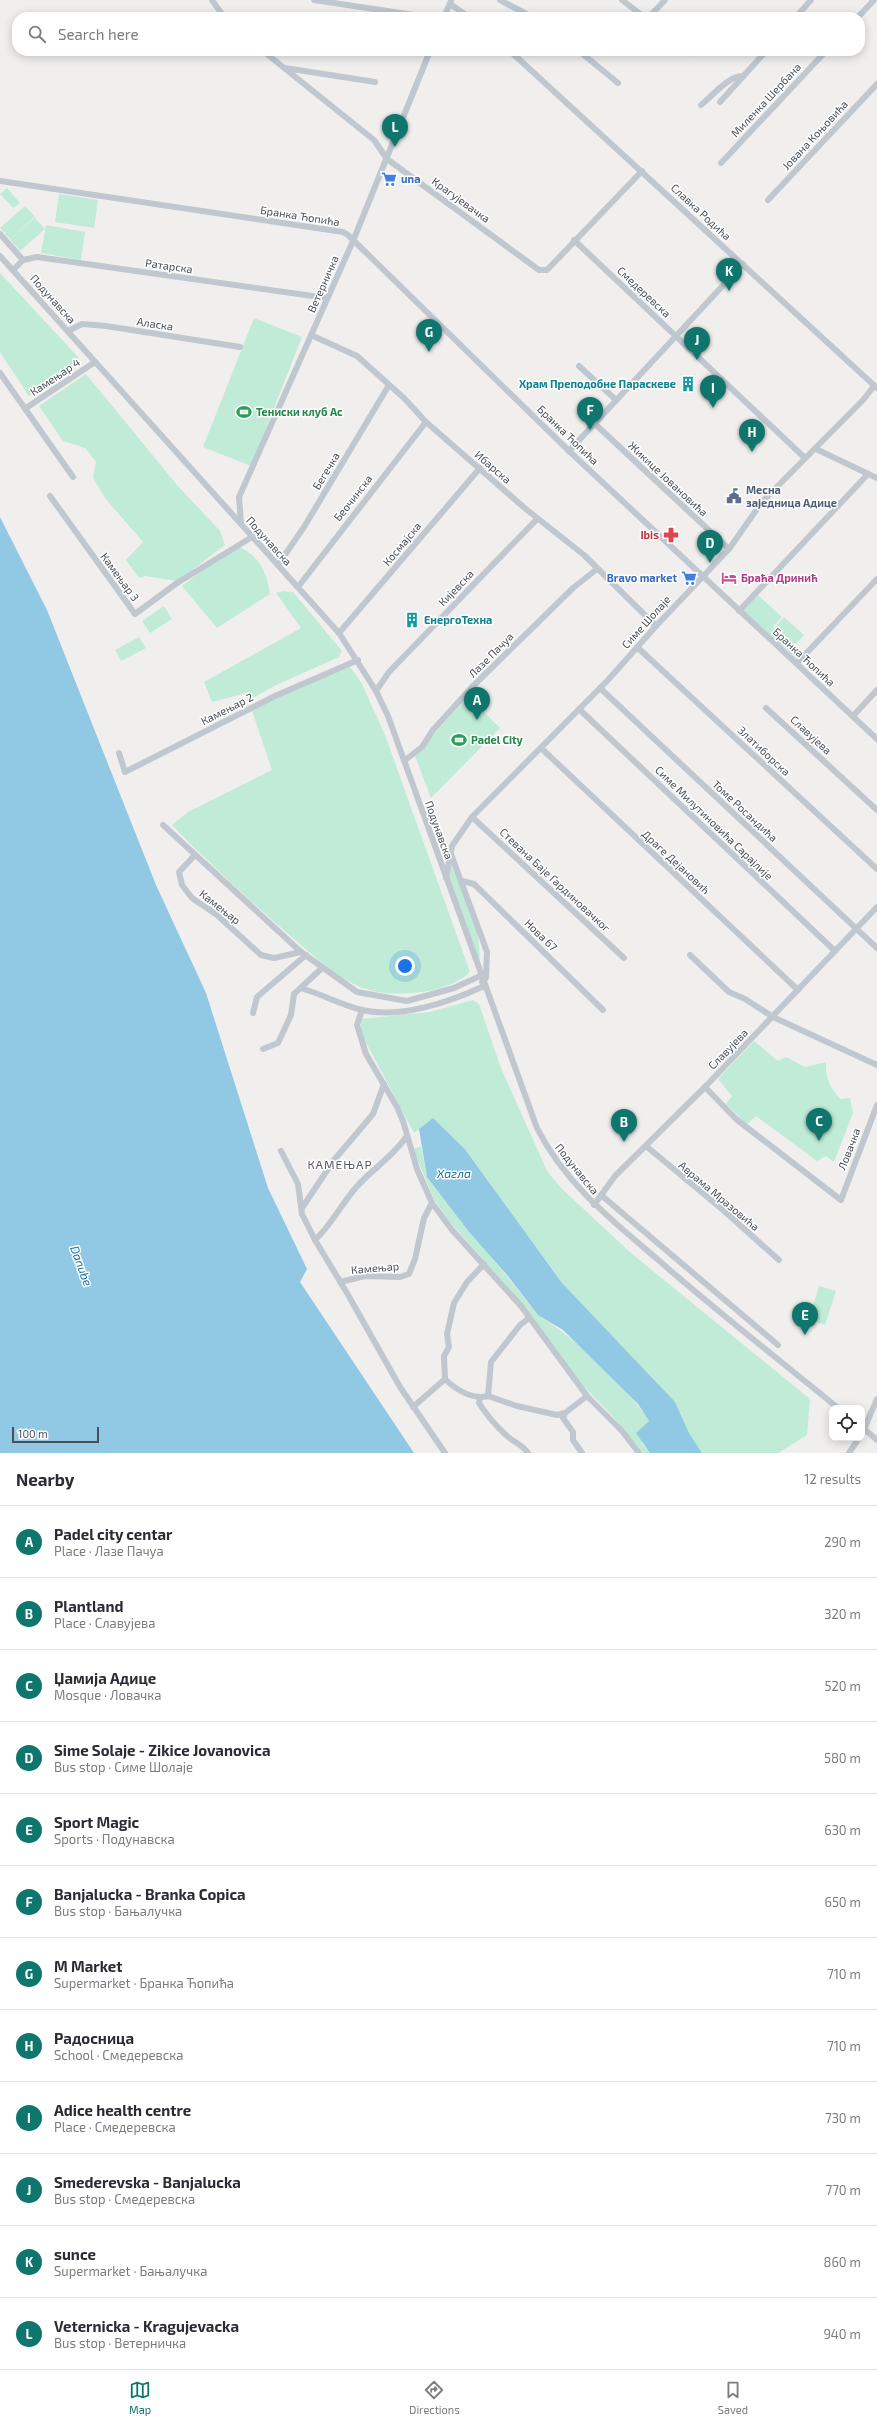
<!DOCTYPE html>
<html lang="en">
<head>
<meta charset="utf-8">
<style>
	:root { --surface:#fff; --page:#f2f2f3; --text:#2b2b33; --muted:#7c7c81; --line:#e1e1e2; --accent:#0f766e }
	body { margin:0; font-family:"Exo 2",sans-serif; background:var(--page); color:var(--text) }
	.controls { position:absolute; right:12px; bottom:12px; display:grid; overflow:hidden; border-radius:8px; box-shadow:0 2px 10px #0003 }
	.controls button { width:36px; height:36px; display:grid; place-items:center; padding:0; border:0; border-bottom:1px solid var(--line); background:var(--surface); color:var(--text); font:20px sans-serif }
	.scale { position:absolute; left:12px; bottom:10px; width:87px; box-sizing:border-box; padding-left:4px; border:2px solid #484f5a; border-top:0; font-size:11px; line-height:14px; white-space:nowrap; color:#484f5a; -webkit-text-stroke:3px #fff; paint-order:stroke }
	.you { position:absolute; left:405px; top:966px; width:14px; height:14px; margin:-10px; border:3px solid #fff; border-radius:50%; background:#1a73e8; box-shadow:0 0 0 6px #1a73e833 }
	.badge { display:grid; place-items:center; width:26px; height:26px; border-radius:50%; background:var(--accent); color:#fff; font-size:13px; font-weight:700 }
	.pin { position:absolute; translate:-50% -33px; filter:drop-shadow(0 1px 2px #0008) }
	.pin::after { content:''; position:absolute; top:21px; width:14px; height:12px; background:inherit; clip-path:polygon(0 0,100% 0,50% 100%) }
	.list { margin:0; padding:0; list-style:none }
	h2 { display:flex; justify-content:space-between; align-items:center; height:52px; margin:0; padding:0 16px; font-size:17px }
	h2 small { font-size:13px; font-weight:400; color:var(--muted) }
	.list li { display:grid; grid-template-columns:26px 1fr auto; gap:12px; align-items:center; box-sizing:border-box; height:72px; padding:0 16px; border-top:1px solid var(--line) }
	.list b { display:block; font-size:15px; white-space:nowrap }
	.list p { margin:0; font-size:13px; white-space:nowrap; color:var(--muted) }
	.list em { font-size:13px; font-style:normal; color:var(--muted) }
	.icon { flex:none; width:22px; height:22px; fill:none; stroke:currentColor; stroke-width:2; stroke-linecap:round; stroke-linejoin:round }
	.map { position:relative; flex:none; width:877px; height:1453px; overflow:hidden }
	.search { position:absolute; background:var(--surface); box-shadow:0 2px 10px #0003; left:12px; right:12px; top:12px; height:44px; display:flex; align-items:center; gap:10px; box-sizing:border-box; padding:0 14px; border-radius:16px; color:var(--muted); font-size:15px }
	.sheet { height:916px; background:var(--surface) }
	nav { display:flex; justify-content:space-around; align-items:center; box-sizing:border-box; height:56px; border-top:1px solid var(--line); background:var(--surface); font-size:11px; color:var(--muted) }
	nav a { display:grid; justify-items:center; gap:2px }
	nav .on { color:var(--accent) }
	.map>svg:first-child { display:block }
	.green { fill:#c0ebd6 }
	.water { fill:#91c9e4 }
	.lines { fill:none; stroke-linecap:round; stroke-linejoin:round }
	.minor { stroke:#c0c7cf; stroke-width:6 }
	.labels { text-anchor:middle; stroke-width:3; stroke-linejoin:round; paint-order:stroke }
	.street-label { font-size:11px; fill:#484f5a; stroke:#fff }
	.shop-label { font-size:11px; font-weight:bold; fill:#366cbe; stroke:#fff; text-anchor:start }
	.culture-label { font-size:11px; font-weight:bold; fill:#0d838f; stroke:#fff; text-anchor:end }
	.leisure-label { font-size:11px; font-weight:bold; fill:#27864d; stroke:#fff; text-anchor:start }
	.service-label { font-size:11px; font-weight:bold; fill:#4e5e75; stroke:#fff; text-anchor:start }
	.health-label { font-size:11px; font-weight:bold; fill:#be3a42; stroke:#fff; text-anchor:end }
	.hotel-label { font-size:11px; font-weight:bold; fill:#b23c85; stroke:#fff; text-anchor:start }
	.neighbourhood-label { font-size:12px; letter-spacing:1px; fill:#5b5e63; stroke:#fff }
	.water-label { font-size:12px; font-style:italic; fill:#18729d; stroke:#fff }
</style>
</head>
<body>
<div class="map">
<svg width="877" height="1453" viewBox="0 0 877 1453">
	<rect width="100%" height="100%" fill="#f1efee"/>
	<g class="green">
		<polygon points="7,188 20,203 13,208 0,194"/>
		<polygon points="59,194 98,200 94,228 55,222"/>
		<polygon points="25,206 35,217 10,239 0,228"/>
		<polygon points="35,218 45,229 20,251 10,239"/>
		<polygon points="46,225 85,232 81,260 41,253"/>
		<polygon points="0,273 78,357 77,362 29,396 0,352"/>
		<polygon points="254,318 302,337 251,466 203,447"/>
		<polygon points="86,374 177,485 220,531 225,545 177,581 145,576 139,578 126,560 143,542 105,498 93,478 96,462 85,448 63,441 39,406"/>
		<path d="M236,545C259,556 266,569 270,594L217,628L182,586Z"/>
		<polygon points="283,591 293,592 342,651 339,657 274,686 248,701 246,693 212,702 204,682 301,628 276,593"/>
		<polygon points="758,595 782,617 773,627 790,642 775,627 784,617 804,635 794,646 803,654 797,660 743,611"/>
		<polygon points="164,606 172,619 150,633 142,621"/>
		<polygon points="139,637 146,648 121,661 115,650"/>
		<path d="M350,667L361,682L385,735L470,972C447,995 389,999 360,987C336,977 314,956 294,939C252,903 211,865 172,825L188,812L272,770L251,708L326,674Z"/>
		<polygon points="468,696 500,728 431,798 415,756 424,749 436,732"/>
		<path d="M452,859C463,893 484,931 479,967L448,874Z"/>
		<polygon points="473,1000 479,1004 501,1068 547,1171 560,1187 631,1253 810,1399 807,1435 778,1453 702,1453 689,1433 562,1283 464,1148 433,1118 414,1133 361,1033 361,1019 429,1012"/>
		<path d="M754,1041L778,1061L786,1057L805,1067L826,1062C825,1078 830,1087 840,1099L850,1098L853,1113L834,1162L826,1156L817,1161L756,1116L747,1124L726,1104L732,1096L718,1079Z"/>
		<path d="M421,1146L427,1177L538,1315C574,1337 626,1386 649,1421L642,1443L650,1453H643L610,1413L581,1384L521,1303L450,1222L434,1199L413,1149Z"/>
		<polygon points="819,1286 836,1291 825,1325 809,1320"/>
	</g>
	<g class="water">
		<polygon points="0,517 47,610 156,885 206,993 268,1188 307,1269 300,1282 414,1453 0,1453"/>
		<polygon points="433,1118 464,1148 562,1283 675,1402 689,1433 702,1453 650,1453 636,1433 649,1421 638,1404 563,1330 538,1315 507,1275 470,1233 427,1177 419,1129"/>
	</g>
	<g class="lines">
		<g class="minor">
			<polyline points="212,0 224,17"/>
			<polyline points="314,0 427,17"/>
			<polyline points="500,0 532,17"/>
			<polyline points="622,0 644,17"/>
			<polyline points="450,4 469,17"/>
			<polyline points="444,17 451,1"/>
			<polyline points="649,17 665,0"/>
			<polyline points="796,17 811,0"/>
			<polyline points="858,17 874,0"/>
			<polyline points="263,51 374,140 387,159 539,270 547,270 642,171"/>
			<polyline points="510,51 877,388"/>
			<polyline points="579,51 618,83"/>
			<polyline points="687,51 689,53"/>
			<polyline points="285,68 375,82"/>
			<polyline points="720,102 766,51"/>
			<path d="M701,105C711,97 731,74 743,76"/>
			<polyline points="721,163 826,51"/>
			<polyline points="0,181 343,232 348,235 569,451 877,739"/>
			<polyline points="768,200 877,84"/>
			<polyline points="0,234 23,260"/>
			<polyline points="574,240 805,458"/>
			<path d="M0,256L339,633L376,691L388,716L537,1128C564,1182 610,1219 656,1258C715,1310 777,1358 838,1408"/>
			<polyline points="13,270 23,260 37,257 327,298"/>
			<polyline points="68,331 82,324 106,326 240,347"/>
			<polyline points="311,335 357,356 404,398 426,422 527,510 584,555 656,626"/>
			<polyline points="579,366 615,399"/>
			<polyline points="0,373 73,477"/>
			<polyline points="26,408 95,362"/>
			<polyline points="594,423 729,549"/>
			<polyline points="816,449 877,478"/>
			<polyline points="569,451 743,264"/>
			<polyline points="50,496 135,614 177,583 252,537"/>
			<polyline points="241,523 239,497 353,241 430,51"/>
			<polyline points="278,565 304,527 389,385"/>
			<polyline points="298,587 426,422"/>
			<polyline points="739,611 868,474"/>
			<polyline points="339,633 480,468"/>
			<polyline points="637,647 877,869"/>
			<polyline points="797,663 877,579"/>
			<polyline points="600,688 877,948"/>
			<polyline points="376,691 389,672 537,519"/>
			<polyline points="766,708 877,810"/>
			<polyline points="579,709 835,951"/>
			<polyline points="853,716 877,690"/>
			<polyline points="541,748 798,990"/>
			<polyline points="119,753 125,772 275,696 358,660"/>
			<polyline points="404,761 422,747 433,730 472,687 573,588 597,569"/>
			<polyline points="472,817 624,958"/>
			<polyline points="163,825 301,952 357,992 407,1001 454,988 480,976"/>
			<polyline points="451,854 487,952 486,978 482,982"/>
			<polyline points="195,855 179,872 182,885 192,898 217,915 261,955 274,958 301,952"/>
			<polyline points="446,878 452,846 472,817 608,680 656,626 729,549 762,502 864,399 874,386"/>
			<polyline points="462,881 474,884 603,1010"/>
			<polyline points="690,955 729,992 745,999 773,1017 877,1065"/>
			<path d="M301,988C321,994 342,1005 362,1010C400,1019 450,1002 484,986"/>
			<polyline points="362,1010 357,1025 366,1054 397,1107 403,1121 417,1169 432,1203 452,1230 521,1306 587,1396 622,1431 639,1453"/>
			<polyline points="253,1013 257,997 306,955"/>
			<polyline points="263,1049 278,1043 291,1015 294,994 322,968"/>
			<polyline points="705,1087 736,1119 841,1200 877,1105"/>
			<polyline points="646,1146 723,1210 779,1260"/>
			<polyline points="281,1151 298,1184 302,1214 315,1240 347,1293 400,1387 445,1453"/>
			<polyline points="601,1195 778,1345"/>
			<polyline points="594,1205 615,1176 705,1087 877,907"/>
			<polyline points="302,1208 334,1160 373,1114 384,1084"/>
			<path d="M315,1240C330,1226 340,1207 353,1191C370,1170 391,1159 407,1136"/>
			<path d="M484,1264L467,1282L454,1303L447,1334L449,1347L444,1356L445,1379C456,1390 473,1400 488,1396L517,1406L557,1415L565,1413L587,1396"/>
			<polyline points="340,1282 365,1276 400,1277 409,1274 415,1259 424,1218 432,1203"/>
			<polyline points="488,1396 491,1362 520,1325 529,1318"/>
			<path d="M480,1398L479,1403C486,1414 495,1425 506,1435C513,1442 522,1444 528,1453"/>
			<polyline points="413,1407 445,1379"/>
			<polyline points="565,1413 563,1418 573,1432 573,1440 582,1453"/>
			<polyline points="863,1428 877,1440"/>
			<polyline points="862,1434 877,1399"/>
			<polyline points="849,1453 859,1438"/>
		</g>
	</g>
	<defs>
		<g id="supermarket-bare" transform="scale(1.2)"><path d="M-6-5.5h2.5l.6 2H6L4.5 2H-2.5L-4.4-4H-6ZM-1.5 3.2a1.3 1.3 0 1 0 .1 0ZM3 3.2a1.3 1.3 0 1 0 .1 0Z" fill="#3f7fe0" stroke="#fff" stroke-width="2.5" paint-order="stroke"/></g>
		<g id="building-bare" transform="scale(1.2)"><path d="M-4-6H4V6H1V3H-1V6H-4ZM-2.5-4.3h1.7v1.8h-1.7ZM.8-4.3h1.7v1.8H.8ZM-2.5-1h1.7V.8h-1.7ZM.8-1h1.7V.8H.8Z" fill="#0f9aa8" stroke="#fff" stroke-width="2.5" paint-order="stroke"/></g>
		<g id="stadium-bare" transform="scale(1.2)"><path d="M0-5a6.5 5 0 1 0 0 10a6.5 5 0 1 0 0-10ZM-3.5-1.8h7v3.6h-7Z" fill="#2e9e5b" stroke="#fff" stroke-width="2.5" paint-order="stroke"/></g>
		<g id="civic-bare" transform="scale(1.2)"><path d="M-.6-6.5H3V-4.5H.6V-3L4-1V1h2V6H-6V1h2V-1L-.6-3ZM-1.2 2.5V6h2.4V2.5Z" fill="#5c6f8a" stroke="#fff" stroke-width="2.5" paint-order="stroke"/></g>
		<g id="pharmacy-bare" transform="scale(1.2)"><path d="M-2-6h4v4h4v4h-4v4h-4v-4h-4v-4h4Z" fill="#e0444e" stroke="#fff" stroke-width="2.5" paint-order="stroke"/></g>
		<g id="hotel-bare" transform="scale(1.2)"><path d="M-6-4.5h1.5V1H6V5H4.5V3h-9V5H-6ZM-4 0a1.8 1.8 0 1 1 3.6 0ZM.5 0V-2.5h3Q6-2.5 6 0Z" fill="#d1479c" stroke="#fff" stroke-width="2.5" paint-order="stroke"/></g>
	</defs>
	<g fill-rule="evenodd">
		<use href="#supermarket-bare" x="389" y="179"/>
		<use href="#building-bare" x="688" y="384"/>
		<use href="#stadium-bare" x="244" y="412"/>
		<use href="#civic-bare" x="734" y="496"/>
		<use href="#pharmacy-bare" x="671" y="535"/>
		<use href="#supermarket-bare" x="689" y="578"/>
		<use href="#hotel-bare" x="729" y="578"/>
		<use href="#building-bare" x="412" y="620"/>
		<use href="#stadium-bare" x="459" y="740"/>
	</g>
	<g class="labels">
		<g class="street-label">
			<text transform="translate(766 100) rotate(-47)" y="4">Миленка Шербана</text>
			<text transform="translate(815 135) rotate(-47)" y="4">Јована Коњовића</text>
			<text transform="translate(461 200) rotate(36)" y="4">Крагујевачка</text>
			<text transform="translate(701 212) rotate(43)" y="4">Славка Родића</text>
			<text transform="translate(300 216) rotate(9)" y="4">Бранка Ћопића</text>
			<text transform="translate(169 266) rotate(8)" y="4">Ратарска</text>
			<text transform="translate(323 284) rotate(-66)" y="4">Ветерничка</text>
			<text transform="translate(644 292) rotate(43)" y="4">Смедеревска</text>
			<text transform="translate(53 299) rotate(48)" y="4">Подунавска</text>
			<text transform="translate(155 324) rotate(9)" y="4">Аласка</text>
			<text transform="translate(55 377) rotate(-34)" y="4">Камењар 4</text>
			<text transform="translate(568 435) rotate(44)" y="4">Бранка Ћопића</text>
			<text transform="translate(493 467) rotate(41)" y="4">Ибарска</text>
			<text transform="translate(326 471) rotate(-59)" y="4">Бегечка</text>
			<text transform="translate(668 479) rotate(43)" y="4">Жикице Јовановића</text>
			<text transform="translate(353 498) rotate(-52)" y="4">Беочинска</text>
			<text transform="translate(269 541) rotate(48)" y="4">Подунавска</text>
			<text transform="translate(402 544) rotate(-50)" y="4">Космајска</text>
			<text transform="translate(120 577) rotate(54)" y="4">Камењар 3</text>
			<text transform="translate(456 588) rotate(-46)" y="4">Кијевска</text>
			<text transform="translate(646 622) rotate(-48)" y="4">Симе Шолаје</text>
			<text transform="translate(491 655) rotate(-45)" y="4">Лазе Пачуа</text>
			<text transform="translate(804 657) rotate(43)" y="4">Бранка Ћопића</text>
			<text transform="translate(227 709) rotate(-27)" y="4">Камењар 2</text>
			<text transform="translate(811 735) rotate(43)" y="4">Славујева</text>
			<text transform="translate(764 751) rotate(43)" y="4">Златиборска</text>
			<text transform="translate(745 811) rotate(43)" y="4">Томе Росандића</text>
			<text transform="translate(714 823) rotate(44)" y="4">Симе Милутиновића Сарајлије</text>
			<text transform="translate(439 830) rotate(70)" y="4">Подунавска</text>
			<text transform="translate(676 862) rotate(43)" y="4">Драге Дејановић</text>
			<text transform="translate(555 880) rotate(43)" y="4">Стевана Баје Гардиновачког</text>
			<text transform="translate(220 907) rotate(38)" y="4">Камењар</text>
			<text transform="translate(541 935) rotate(44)" y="4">Нова 67</text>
			<text transform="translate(728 1049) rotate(-46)" y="4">Славујева</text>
			<text transform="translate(849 1149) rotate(-69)" y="4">Ловачка</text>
			<text transform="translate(577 1169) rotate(51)" y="4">Подунавска</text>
			<text transform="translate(719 1196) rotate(40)" y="4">Аврама Мразовића</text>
			<text transform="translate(375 1268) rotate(-5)" y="4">Камењар</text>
		</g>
		<g class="shop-label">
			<text x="401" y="183">una</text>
			<text x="677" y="582" text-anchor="end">Bravo market</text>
		</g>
		<g class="culture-label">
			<text x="676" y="388">Храм Преподобне Параскеве</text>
			<text x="424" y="624" text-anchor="start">ЕнергоТехна</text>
		</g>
		<g class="leisure-label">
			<text x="256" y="416">Тениски клуб Ас</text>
			<text x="471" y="744">Padel City</text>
		</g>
		<g class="service-label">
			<text x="746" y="494">Месна<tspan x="746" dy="13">заједница Адице</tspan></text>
		</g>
		<g class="health-label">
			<text x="659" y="539">Ibis</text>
		</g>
		<g class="hotel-label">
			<text x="741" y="582">Браћа Дринић</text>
		</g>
		<g class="neighbourhood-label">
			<text x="340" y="1169">КАМЕЊАР</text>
		</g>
		<g class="water-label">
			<text x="454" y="1178">Хагла</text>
			<text transform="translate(81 1266) rotate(70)" y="4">Danube</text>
		</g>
	</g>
</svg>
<div class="controls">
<button><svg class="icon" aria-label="locate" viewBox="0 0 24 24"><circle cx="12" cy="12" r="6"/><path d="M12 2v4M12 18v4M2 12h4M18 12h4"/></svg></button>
</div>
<div class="scale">100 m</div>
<div class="you"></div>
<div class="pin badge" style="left:477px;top:720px">A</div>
<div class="pin badge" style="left:624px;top:1142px">B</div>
<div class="pin badge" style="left:819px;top:1141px">C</div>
<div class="pin badge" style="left:710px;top:563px">D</div>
<div class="pin badge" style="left:805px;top:1335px">E</div>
<div class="pin badge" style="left:590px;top:430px">F</div>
<div class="pin badge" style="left:429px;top:352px">G</div>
<div class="pin badge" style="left:752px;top:452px">H</div>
<div class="pin badge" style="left:713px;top:408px">I</div>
<div class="pin badge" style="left:697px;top:360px">J</div>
<div class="pin badge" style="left:729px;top:291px">K</div>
<div class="pin badge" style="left:395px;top:147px">L</div>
<div class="search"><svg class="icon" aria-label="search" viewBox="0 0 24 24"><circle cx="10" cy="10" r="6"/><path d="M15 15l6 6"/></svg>Search here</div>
</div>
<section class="sheet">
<h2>Nearby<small>12 results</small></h2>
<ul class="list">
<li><span class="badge">A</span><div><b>Padel city centar</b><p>Place · Лазе Пачуа</p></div><em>290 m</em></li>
<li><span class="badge">B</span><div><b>Plantland</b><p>Place · Славујева</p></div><em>320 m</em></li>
<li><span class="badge">C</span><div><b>Џамија Адице</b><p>Mosque · Ловачка</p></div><em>520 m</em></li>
<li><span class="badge">D</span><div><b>Sime Solaje - Zikice Jovanovica</b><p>Bus stop · Симе Шолаје</p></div><em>580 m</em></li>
<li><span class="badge">E</span><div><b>Sport Magic</b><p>Sports · Подунавска</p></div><em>630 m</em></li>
<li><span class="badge">F</span><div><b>Banjalucka - Branka Copica</b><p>Bus stop · Бањалучка</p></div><em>650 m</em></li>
<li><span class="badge">G</span><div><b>M Market</b><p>Supermarket · Бранка Ћопића</p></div><em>710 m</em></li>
<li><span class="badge">H</span><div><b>Радосница</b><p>School · Смедеревска</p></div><em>710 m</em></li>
<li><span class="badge">I</span><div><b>Adice health centre</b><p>Place · Смедеревска</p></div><em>730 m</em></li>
<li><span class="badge">J</span><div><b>Smederevska - Banjalucka</b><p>Bus stop · Смедеревска</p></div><em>770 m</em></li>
<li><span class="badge">K</span><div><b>sunce</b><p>Supermarket · Бањалучка</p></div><em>860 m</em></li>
<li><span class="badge">L</span><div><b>Veternicka - Kragujevacka</b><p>Bus stop · Ветерничка</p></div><em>940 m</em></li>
</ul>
</section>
<nav>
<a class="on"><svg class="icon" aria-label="map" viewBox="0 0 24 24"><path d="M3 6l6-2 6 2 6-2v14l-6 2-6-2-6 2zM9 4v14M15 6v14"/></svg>Map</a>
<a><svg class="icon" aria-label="directions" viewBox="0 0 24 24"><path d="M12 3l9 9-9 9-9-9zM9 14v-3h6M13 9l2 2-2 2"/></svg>Directions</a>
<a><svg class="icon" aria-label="saved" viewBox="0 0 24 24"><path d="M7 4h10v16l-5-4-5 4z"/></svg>Saved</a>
</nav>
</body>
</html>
